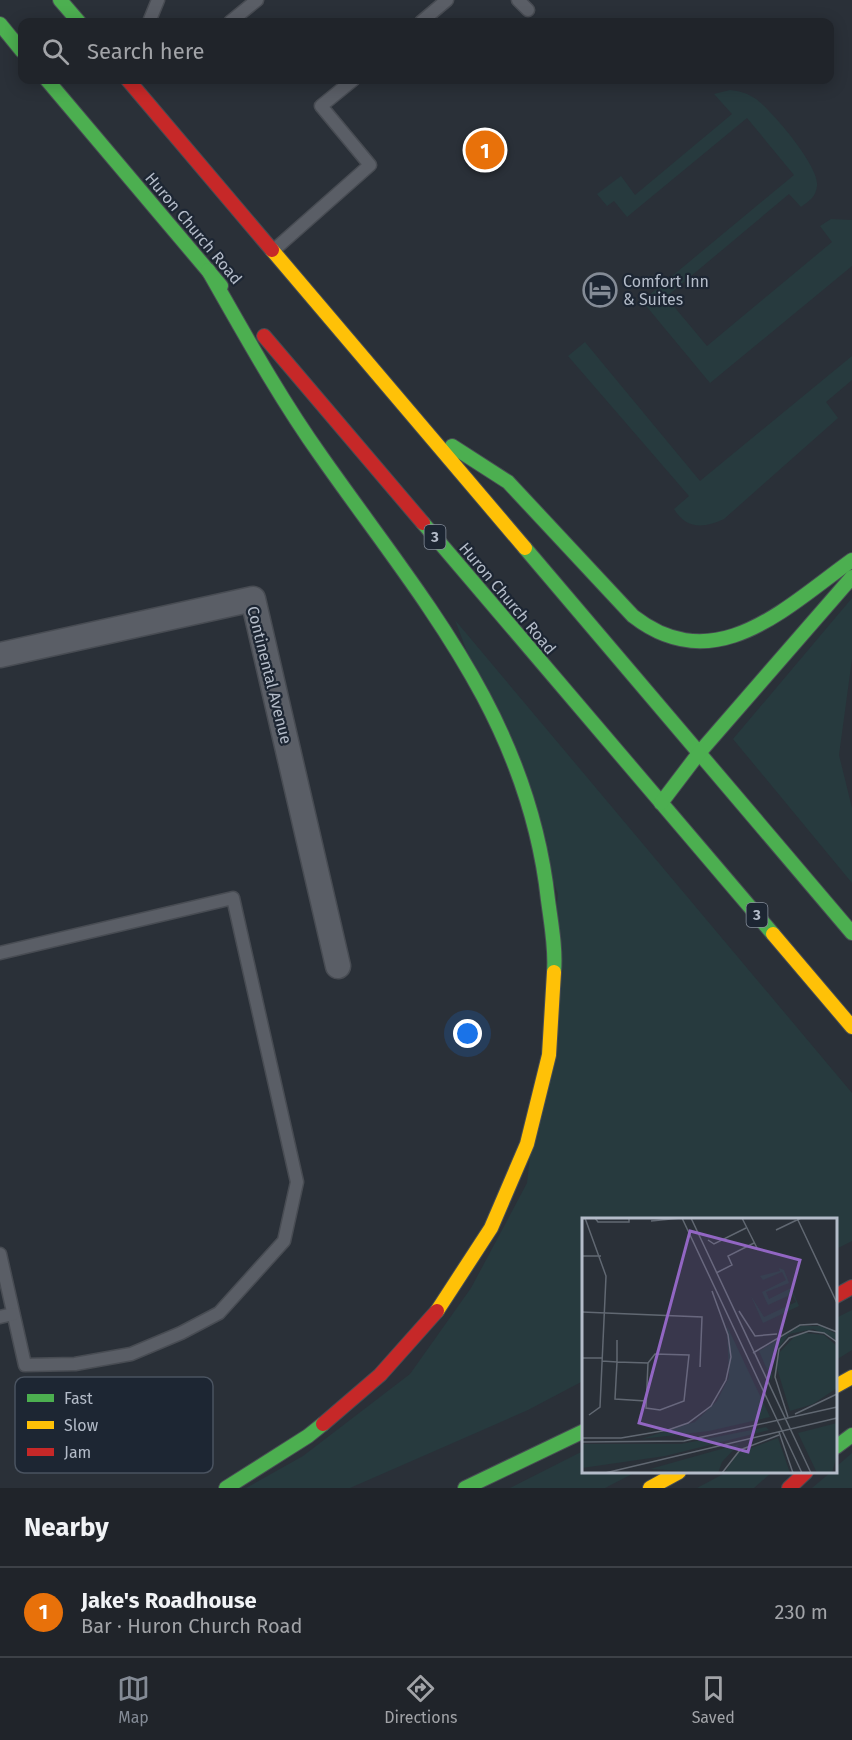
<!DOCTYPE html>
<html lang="en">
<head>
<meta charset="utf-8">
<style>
	:root { --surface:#20242a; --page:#2d3036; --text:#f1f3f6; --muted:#a2a4a8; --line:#3d4147; --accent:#848b96 }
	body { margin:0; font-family:"Fira Sans",sans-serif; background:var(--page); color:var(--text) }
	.you { position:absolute; left:468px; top:1034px; width:21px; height:21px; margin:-15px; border:4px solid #fff; border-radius:50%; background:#1a73e8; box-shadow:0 0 0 9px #1a73e833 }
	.badge { display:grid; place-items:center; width:39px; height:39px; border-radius:50%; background:var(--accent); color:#fff; font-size:20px; font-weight:700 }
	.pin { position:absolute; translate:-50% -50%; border:3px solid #fff; box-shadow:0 2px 6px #0006 }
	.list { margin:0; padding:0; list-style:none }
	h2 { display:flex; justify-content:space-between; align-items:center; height:78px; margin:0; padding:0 24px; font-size:26px }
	h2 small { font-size:20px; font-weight:400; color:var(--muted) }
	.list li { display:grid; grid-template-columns:39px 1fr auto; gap:18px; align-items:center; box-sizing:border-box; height:90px; padding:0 24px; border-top:2px solid var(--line) }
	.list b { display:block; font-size:22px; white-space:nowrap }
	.list p { margin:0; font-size:20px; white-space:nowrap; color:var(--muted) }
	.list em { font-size:20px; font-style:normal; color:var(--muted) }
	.icon { flex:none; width:33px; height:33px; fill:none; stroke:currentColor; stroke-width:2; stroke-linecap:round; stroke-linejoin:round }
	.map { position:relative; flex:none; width:852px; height:1488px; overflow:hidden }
	.search { position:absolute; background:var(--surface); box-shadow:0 3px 15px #0003; left:18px; right:18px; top:18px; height:66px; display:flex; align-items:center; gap:15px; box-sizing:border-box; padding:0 21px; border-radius:12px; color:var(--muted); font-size:22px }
	.sheet { height:168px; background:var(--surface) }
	nav { display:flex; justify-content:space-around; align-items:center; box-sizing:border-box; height:84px; border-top:2px solid var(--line); background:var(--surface); font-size:16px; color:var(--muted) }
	nav a { display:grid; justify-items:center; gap:3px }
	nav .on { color:var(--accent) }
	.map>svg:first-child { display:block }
	.green { fill:#273a3e }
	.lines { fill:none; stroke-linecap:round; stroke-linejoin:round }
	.lane-casing { stroke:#484c53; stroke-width:15 }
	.street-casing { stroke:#484c53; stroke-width:27 }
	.fast-casing { stroke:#474c53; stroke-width:16 }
	.slow-casing { stroke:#474c53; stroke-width:16 }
	.jam-casing { stroke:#474c53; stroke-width:16 }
	.lane { stroke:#5a5e66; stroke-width:12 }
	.street { stroke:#5a5e66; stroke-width:24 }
	.fast { stroke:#4caf50; stroke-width:14 }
	.slow { stroke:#ffc107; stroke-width:14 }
	.jam { stroke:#c62828; stroke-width:14 }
	.labels { text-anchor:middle; stroke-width:4.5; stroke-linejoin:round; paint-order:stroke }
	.shield { fill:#1d2633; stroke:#878f9c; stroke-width:1.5 }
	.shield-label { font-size:15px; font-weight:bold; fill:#b4bcc9 }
	.street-label { font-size:16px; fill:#b4bcc9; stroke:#1d2633 }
	.poi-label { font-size:16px; fill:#b4bcc9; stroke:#1d2633; text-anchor:start }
	.inset-road { fill:none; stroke:#616872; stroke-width:1.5 }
	.view { fill:#9266c3; fill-opacity:0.15; stroke:#9266c3; stroke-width:3 }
	.inset-edge { fill:none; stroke:#b4bcc9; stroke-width:3 }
	.key { fill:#1d2633; stroke:#4a5360; stroke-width:1.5 }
	.key-label { font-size:16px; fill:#b4bcc9 }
</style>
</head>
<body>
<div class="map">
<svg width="852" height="1488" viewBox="0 0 852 1488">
	<rect width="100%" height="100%" fill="#2a3038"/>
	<g class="green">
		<path d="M730,90C740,91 747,93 756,99C771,110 820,167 817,186C816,197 809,201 801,207L789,194L666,297L707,346L832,242L820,226L831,219L852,220V266L710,383L642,301L794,175L747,118L627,217L614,201L607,206L597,194L621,176L635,195L732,114L714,94Z"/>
		<path d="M585,342L700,481L852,356V380L826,402L838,418L724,519C704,528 687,530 674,509L689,496L568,356Z"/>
		<polygon points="852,598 852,659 839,755 852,808 852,883 733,739"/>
		<polygon points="455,620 852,1093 852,1241 836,1249 836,1220 584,1220 583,1381 528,1410 350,1488 246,1488 303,1456 410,1374 471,1288 527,1183 558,894"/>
		<polygon points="852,1310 852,1350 836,1360 836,1318"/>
		<polygon points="583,1451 584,1472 636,1472 605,1488 510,1488"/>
		<polygon points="852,1453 852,1488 812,1488 831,1472 836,1472 836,1467"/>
		<polygon points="727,1472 772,1472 754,1488 697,1488"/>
	</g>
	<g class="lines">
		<g class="lane-casing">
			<g id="lane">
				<polyline points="518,0 528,10"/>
				<polyline points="149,22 158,0"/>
				<polyline points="230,22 257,0"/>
				<polyline points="421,22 447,0"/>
				<polyline points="275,249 370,165 321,106 353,80"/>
				<polyline points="0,953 233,898 297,1182 284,1241 219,1313 181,1333 131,1354 75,1364 25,1365 0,1254"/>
				<polyline points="0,1317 13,1314"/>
			</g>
		</g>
		<g class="street-casing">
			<polyline id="street" points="0,655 253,599 338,966"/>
		</g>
		<g class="fast-casing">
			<g id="fast">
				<polyline points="60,0 79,22"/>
				<polyline points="0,24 22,51"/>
				<polyline points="47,80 221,286"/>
				<path d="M208,270C244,333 279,397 321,456C422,600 528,718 548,900C551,923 556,948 554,972"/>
				<path d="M452,446L508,482L633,616C715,680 785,608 852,560"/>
				<polyline points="423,523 773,934"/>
				<polyline points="525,548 852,933"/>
				<polyline points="661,803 699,753 852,577"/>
				<polyline points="836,1447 852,1435"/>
				<polyline points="226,1488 308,1436 323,1424"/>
				<polyline points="465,1488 584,1431"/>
			</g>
		</g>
		<g class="slow-casing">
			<g id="slow">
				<polyline points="272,250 525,548"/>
				<polyline points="773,934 852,1027"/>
				<polyline points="437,1311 491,1228 527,1144 549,1055 554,972"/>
				<polyline points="836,1386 852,1377"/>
				<polyline points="650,1488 679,1472"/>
			</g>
		</g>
		<g class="jam-casing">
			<g id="jam">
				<polyline points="128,80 272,250"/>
				<polyline points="264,336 423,523"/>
				<polyline points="836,1296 852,1287"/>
				<polyline points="323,1424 380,1375 437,1311"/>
				<polyline points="789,1488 806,1472"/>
			</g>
		</g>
		<use href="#lane" class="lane"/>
		<use href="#street" class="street"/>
		<use href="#fast" class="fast"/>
		<use href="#slow" class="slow"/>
		<use href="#jam" class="jam"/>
	</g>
	<defs>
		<g id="hotel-ring" transform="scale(1.725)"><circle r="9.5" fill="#1d2633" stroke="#848b96" stroke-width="1.5"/><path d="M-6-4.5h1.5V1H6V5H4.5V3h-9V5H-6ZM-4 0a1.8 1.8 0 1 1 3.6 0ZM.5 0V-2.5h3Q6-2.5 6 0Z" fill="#848b96"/></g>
	</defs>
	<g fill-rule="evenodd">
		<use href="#hotel-ring" x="600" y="290"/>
	</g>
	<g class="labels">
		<g class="shield">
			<rect x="424.5" y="525" width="21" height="24" rx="4.5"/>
			<rect x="746.5" y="903" width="21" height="24" rx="4.5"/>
		</g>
		<g class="shield-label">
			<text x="435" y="542">3</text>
			<text x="757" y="920">3</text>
		</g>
		<g class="street-label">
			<text transform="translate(194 228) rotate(50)" y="6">Huron Church Road</text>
			<text transform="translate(508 598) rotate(50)" y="6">Huron Church Road</text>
			<text transform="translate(270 675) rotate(76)" y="6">Continental Avenue</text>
		</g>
		<g class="poi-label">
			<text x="623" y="287">Comfort Inn<tspan x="623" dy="18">&amp; Suites</tspan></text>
		</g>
	</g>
	<g transform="translate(582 1218)">
		<rect width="255" height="255" fill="#2a3038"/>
		<path d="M197,50L202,52L207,65L184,74L187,81L209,70L217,88L181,105L169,78L182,99L214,84L210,76L186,87L180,74L204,62L200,54L181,62L178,58L198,53ZM145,108L188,199L127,213L59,221L113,204L135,183L147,159ZM218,108H238L255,116V122L231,111L207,116L190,139V163L177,133ZM223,115L242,117L255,128V170L231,186L208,193L194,147L198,134L212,119ZM255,205V237L250,255H235L216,215ZM184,209L187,212L83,238L0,250V226H99ZM196,220L208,255H142L156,235ZM157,226L140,244L136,255L68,251Z" fill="#273a3e"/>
		<path class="inset-road" d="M3,0L24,58L18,189L7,197M13,0L16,4H47V0M100,0L220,255M109,0L229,255M160,0L176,32M215,0L255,85M69,3L99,0M194,12L219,0M126,22L132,26L164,10M0,38H19M134,55L150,47L146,38L172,25M157,93L173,118L195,116M0,94L120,99L118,149M171,135L218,107L235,106L255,114M0,140H20M20,143L35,144V122M64,183L33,181L35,144L66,145L64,190L78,192L102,183L107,137L73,136L66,145M213,196L255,176M206,199L193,159L197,131L207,120L227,113L242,115L255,124M197,214L211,255M0,220H39L86,212L106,205L129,188L144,162L149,139L146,117L130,73M1,224L102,223L255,189M23,255L255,200M46,255H89M140,255L158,232L197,217"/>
		<path class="view" d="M108,13L218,42L166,234L57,205Z"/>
		<rect width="255" height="255" class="inset-edge"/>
	</g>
	<rect x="15" y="1377" width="198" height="96" rx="9" class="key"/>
	<rect x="27" y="1394" width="27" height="8" fill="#4caf50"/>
	<rect x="27" y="1421" width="27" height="8" fill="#ffc107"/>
	<rect x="27" y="1448" width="27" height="8" fill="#c62828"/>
	<g class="key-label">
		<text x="64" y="1404">Fast</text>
		<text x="64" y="1431">Slow</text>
		<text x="64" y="1458">Jam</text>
	</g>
</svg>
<div class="you"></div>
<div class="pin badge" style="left:485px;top:150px;background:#e8710a">1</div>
<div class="search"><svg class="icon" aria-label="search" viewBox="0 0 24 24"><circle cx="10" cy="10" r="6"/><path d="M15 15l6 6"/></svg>Search here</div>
</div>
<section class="sheet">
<h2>Nearby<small></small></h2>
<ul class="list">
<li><span class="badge" style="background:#e8710a">1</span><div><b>Jake's Roadhouse</b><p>Bar · Huron Church Road</p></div><em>230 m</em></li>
</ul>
</section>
<nav>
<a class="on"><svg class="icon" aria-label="map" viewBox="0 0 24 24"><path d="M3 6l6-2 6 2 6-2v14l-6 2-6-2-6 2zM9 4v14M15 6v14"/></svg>Map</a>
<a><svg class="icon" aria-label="directions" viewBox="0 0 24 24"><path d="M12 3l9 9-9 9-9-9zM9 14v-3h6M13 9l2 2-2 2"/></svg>Directions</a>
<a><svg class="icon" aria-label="saved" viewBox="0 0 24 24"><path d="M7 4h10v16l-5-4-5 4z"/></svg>Saved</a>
</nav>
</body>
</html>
